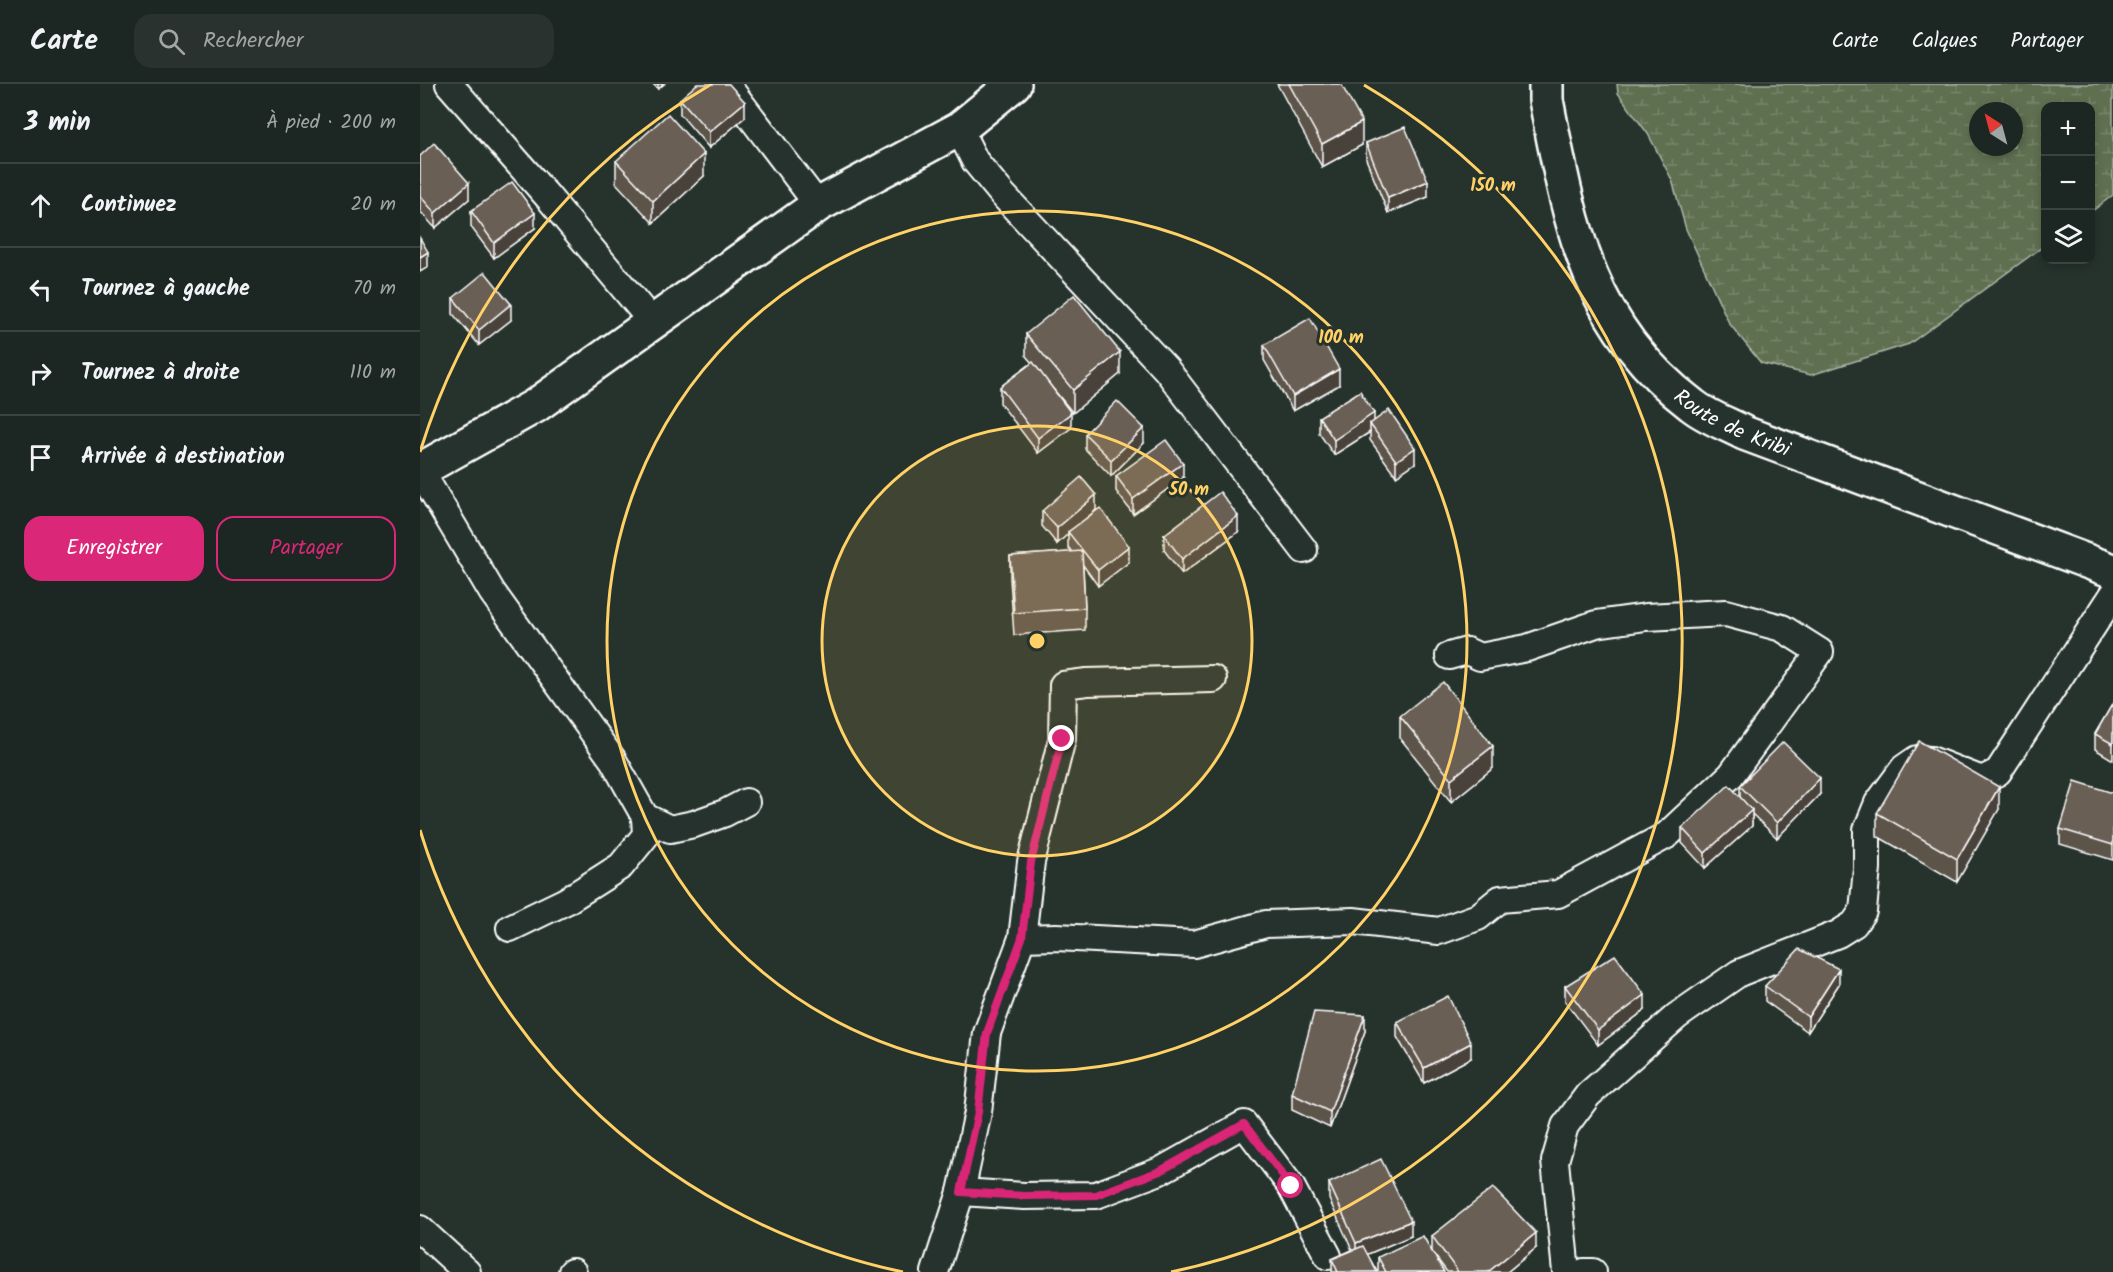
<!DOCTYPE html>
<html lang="fr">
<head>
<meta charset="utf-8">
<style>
	:root { --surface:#1c2622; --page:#29322f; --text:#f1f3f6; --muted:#a0a5a5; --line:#3a4340; --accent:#db2777 }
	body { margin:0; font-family:Kalam,sans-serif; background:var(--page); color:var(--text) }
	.controls { position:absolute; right:18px; top:18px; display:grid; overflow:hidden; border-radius:12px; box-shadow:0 3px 9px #0003 }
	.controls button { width:54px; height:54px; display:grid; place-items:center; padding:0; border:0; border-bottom:2px solid var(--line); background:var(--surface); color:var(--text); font:30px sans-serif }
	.compass { position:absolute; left:1549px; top:18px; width:54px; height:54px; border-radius:50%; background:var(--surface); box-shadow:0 3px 9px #0003; rotate:324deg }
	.stop { position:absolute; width:18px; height:18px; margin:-14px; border:4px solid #db2777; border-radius:50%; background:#fff }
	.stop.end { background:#db2777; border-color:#fff; box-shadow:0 2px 6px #0008 }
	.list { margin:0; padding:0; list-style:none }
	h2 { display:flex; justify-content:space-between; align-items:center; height:78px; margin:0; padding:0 24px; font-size:26px }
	h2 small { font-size:20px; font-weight:400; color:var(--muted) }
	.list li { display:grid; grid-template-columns:39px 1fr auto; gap:18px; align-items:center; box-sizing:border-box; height:84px; padding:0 24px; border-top:2px solid var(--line) }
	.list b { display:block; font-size:22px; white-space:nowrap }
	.list em { font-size:20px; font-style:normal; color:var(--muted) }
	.actions { display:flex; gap:12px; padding:18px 24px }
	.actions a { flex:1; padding:14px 0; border:2px solid var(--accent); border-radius:18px; text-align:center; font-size:21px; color:var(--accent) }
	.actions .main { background:var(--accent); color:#fff }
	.icon { flex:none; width:33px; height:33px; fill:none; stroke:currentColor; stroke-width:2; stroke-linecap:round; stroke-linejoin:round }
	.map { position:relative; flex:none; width:1693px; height:1188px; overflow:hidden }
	header { display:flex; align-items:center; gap:36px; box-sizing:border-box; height:84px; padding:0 30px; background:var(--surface); border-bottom:2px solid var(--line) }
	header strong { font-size:28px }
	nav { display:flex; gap:33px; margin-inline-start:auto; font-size:21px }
	.search { width:420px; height:54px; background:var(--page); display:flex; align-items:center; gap:15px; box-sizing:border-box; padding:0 21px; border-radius:18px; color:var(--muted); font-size:22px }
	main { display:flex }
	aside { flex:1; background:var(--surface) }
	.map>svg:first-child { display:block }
	.wetland { fill:url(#wetland-marsh); stroke:#afb7a8; stroke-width:1.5; fill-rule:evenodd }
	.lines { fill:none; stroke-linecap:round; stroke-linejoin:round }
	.minor-casing { stroke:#fff; stroke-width:30 }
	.tertiary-casing { stroke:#fff; stroke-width:38 }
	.primary-casing { stroke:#fff; stroke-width:38 }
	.minor { stroke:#26332d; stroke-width:26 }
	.tertiary { stroke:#26332d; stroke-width:33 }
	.primary { stroke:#26332d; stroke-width:33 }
	.wall { fill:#5b5248; stroke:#fff; stroke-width:1.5 }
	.shaded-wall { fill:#4a423b; stroke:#fff; stroke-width:1.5 }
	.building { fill:#6a5f54; stroke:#fff; stroke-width:1.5 }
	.route { stroke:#db2777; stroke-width:8 }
	.ring { fill:none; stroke:#ffd166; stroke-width:3 }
	.labels { text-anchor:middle; stroke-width:6; stroke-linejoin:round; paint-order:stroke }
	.street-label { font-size:21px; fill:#fff; stroke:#26332d }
	.centre { fill:#ffd166; stroke:#26332d; stroke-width:3 }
	.ring-label { font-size:18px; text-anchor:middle; font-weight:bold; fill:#ffd166; stroke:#26332d; stroke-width:6; stroke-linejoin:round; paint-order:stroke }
</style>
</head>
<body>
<header>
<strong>Carte</strong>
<div class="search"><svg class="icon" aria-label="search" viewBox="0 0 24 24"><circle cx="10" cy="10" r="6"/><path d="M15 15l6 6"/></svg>Rechercher</div>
<nav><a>Carte</a><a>Calques</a><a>Partager</a></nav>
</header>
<main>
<aside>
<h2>3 min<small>À pied · 200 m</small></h2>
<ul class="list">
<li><svg class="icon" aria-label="ahead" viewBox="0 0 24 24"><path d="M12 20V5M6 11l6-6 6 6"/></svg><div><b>Continuez</b></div><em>20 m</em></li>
<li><svg class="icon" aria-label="left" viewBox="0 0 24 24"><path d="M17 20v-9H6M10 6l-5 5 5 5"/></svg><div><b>Tournez à gauche</b></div><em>70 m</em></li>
<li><svg class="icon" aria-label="right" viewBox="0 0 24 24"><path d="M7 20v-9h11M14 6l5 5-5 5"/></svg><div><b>Tournez à droite</b></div><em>110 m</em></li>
<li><svg class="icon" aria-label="arrive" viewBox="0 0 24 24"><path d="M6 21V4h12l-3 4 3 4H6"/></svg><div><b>Arrivée à destination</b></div></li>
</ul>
<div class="actions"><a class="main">Enregistrer</a><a>Partager</a></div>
</aside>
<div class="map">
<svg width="1693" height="1188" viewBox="0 0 1693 1188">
	<defs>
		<pattern id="wetland-marsh" width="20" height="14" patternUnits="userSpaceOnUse" patternTransform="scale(1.5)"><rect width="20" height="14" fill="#5f6f51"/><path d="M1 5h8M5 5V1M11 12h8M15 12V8" fill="none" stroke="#77856b"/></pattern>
	</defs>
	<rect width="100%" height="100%" fill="#26332d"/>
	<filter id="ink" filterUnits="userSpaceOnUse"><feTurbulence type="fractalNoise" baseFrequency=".0167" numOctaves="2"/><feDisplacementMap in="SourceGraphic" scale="12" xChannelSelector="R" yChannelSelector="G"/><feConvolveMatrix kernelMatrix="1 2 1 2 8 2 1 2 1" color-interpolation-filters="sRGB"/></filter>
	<g filter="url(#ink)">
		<path class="wetland" d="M1197,0H1693V111L1671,128L1670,22H1626L1625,161L1489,260L1391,291L1341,279L1309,239L1266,145L1252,96L1228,50L1198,9ZM1558,27H1594V63H1558Z"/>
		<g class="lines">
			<g class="minor-casing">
				<g id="minor">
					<polyline points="29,0 128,113 233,239"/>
					<polyline points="306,0 398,121"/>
					<polyline points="539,45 555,77 583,111 746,285 884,466"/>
					<polyline points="0,386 72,508 193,676 225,733 250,745 274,740 305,729 326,718"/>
					<polyline points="90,844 146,817 201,782 226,751 225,733"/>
					<polyline points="602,854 611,778 642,655 643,601 667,598 793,595"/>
					<polyline points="541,1108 604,1112 676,1111 740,1087 824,1040 871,1102 908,1172"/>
					<polyline points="0,1145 47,1188"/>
					<polyline points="152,1188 153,1188"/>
					<polyline points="515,1188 541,1108 558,1028 567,949 602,854 636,853 774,860 846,840 933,837 1019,847 1058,833 1080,815 1138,810 1247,751 1311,691 1400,568 1362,544 1306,529 1226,533 1176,540 1107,564 1060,573 1047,567 1029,572"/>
					<polyline points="1146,1188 1135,1077 1145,1042 1168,1011 1257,932 1319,889 1418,850 1434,840 1443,827 1447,784 1447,746 1458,719 1484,684 1497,675 1511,676 1562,696 1578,688 1693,511"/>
					<polyline points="1164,1188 1173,1188"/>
				</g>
			</g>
			<g class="tertiary-casing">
				<polyline id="tertiary" points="0,386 115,322 398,121 539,45 594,0"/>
			</g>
			<g class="primary-casing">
				<g id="primary">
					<path id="s1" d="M1126,0V16C1150,138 1166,241 1272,321C1287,333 1307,340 1324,349L1693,487"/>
				</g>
			</g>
			<use href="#minor" class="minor"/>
			<use href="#tertiary" class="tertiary"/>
			<use href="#primary" class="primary"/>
		</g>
		<g class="wall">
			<polygon points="233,0 244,0 238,5"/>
			<polygon points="857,0 921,0 942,61 902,83"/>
			<polygon points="260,15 325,33 289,64 260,30"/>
			<polygon points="946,59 1008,113 968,129 946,75"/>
			<polygon points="0,72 49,115 15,144 0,127"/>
			<polygon points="196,77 284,92 233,139 196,99"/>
			<polygon points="51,127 115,144 74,174 51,143"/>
			<polygon points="33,214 91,236 59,261 33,230"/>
			<polygon points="606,250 700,290 653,329 625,295 651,344 618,369 580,319 580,303 612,279 606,272"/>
			<polygon points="844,261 919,301 873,327 844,276"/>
			<polygon points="899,333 954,337 995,379 976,392 950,356 950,348 914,371 899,349"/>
			<polygon points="665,350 724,359 691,392 665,365"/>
			<polygon points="696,392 763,394 713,430 696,407"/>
			<polygon points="676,426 670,431 709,478 678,502 663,481 665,524 665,546 594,551 590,495 590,472 652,468 648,463 648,450 637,460 622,442 622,427"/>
			<polygon points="818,448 762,490 744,466 744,451"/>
			<polygon points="1693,619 1693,676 1675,665 1675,650"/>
			<polygon points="980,632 1073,684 1031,718 980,654"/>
			<polygon points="1320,702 1400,710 1357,754 1332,730 1332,742 1285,784 1262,759 1262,744 1320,713"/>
			<polygon points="1693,709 1693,776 1640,760 1640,745"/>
			<polygon points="1579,725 1537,798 1457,752 1457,729"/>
			<polygon points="1419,900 1388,948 1345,917 1345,902"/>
			<polygon points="1145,902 1225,926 1178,961 1145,917"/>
			<polygon points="977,938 1051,974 1004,999 977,953"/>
			<polygon points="945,947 910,1044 872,1026 872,1010"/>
			<polygon points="909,1099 991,1152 947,1170 957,1188 912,1188 912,1175 932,1166 909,1115"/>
			<polygon points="1012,1152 1116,1164 1087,1188 1027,1188 1012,1168"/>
			<polygon points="958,1173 1024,1188 958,1188"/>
		</g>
		<g class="shaded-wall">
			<polygon points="238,0 244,0 238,5"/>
			<polygon points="325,18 325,33 289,64 289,48"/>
			<polygon points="942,38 942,61 902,83 902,60"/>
			<polygon points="284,70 284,92 233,139 233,117"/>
			<polygon points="1008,97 1008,113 968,129 968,114"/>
			<polygon points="49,99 49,115 15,144 15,129"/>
			<polygon points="115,129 115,144 74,174 74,159"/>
			<polygon points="8,168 8,183 0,188 0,173"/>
			<polygon points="91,220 91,236 59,261 59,246"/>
			<polygon points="700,268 700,290 653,329 653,306"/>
			<polygon points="919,285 919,301 873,327 873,312"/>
			<polygon points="651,329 651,344 618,369 618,354"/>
			<polygon points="954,329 954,345 950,340 950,348 914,371 914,356"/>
			<polygon points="724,344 724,359 691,392 691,376"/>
			<polygon points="995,364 995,379 976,392 976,377"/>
			<polygon points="763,379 763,394 713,430 713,415"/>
			<polygon points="676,411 676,426 649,449 648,448 648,450 637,460 637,444"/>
			<polygon points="818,432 818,448 762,490 762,475"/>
			<polygon points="709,462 709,478 678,502 678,486"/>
			<polygon points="1073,662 1073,684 1031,718 1031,695"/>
			<polygon points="1400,694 1400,710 1357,754 1357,739"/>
			<polygon points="1579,703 1579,725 1537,798 1537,775"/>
			<polygon points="1332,726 1332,742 1285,784 1285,769"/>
			<polygon points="1419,885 1419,900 1388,948 1388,933"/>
			<polygon points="1225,911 1225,926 1178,961 1178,946"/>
			<polygon points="945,931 945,947 910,1044 910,1028"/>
			<polygon points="1051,959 1051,974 1004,999 1004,984"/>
			<polygon points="991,1137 991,1152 936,1175 936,1159"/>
			<polygon points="1116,1149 1116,1164 1087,1188 1068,1188"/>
		</g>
		<g class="building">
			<polygon points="277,0 309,0 325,18 289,48 260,15"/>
			<polygon points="869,0 921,0 942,38 902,60"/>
			<polygon points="248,30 284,70 233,117 196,77"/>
			<polygon points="985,43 1008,97 968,114 946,59"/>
			<polygon points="14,59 49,99 15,129 0,112 0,72"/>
			<polygon points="92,98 115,129 74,159 51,127"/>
			<polygon points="0,154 8,168 0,173"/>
			<polygon points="65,188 91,220 59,246 33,214"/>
			<polygon points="654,211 700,268 653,306 606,250"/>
			<polygon points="890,234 919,285 873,312 844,261"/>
			<polygon points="613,278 651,329 618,354 580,303"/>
			<polygon points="940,307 954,329 914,356 899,333"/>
			<polygon points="697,317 724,344 691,376 665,350"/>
			<polygon points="969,326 995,364 976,377 950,340"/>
			<polygon points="746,356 763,379 713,415 696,392"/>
			<polygon points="661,393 676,411 637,444 622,427"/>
			<polygon points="800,408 818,432 762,475 744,451"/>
			<polygon points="680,424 709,462 678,486 648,448"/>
			<polygon points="662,467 665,524 594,529 590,472"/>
			<polygon points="1023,598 1073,662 1031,695 980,632"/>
			<polygon points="1693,619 1693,660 1675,650"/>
			<polygon points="1499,657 1579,703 1537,775 1457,729"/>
			<polygon points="1363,658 1400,694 1357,739 1320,702"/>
			<polygon points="1655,697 1693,709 1693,761 1640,745"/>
			<polygon points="1309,701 1332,726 1285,769 1262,744"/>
			<polygon points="1379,865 1419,885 1388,933 1345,902"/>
			<polygon points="1195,871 1225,911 1178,946 1145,902"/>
			<polygon points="1028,912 1051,959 1004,984 977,938"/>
			<polygon points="894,928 945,931 910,1028 872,1010"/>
			<polygon points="961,1075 991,1137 936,1159 909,1099"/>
			<polygon points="1073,1104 1116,1149 1068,1188 1038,1188 1012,1152"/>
			<polygon points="1003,1152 1024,1188 966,1188 958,1173"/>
			<polygon points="943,1162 957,1188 918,1188 912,1175"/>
		</g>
	</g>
	<g class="lines" filter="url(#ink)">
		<polyline class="route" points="642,655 611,778 602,854 567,949 558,1028 541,1108 604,1112 676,1111 740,1087 824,1040 871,1102"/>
	</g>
	<circle cx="617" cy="557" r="215" fill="#ffd166" fill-opacity=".12"/>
	<g class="ring">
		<circle cx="617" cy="557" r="215"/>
		<circle cx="617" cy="557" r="430"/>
		<path d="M483 1188A645 645 0 0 1 0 746M0 368A645 645 0 0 1 290 1M944 1A645 645 0 0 1 751 1188"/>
	</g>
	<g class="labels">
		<g class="street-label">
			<text dy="7" stroke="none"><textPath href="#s1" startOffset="408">Route de Kribi</textPath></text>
		</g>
	</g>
	<circle cx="617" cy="557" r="9" class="centre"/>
	<g class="ring-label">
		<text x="1073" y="107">150 m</text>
		<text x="921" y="259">100 m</text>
		<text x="769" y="411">50 m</text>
	</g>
</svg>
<div class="controls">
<button>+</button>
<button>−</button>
<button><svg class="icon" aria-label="layers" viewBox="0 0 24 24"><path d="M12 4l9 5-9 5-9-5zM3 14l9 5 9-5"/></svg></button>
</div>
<svg class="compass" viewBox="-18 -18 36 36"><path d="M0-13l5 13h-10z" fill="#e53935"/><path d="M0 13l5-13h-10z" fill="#a0a5a5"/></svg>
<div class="stop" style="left:871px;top:1102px"></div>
<div class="stop end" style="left:642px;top:655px"></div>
</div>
</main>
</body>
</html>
